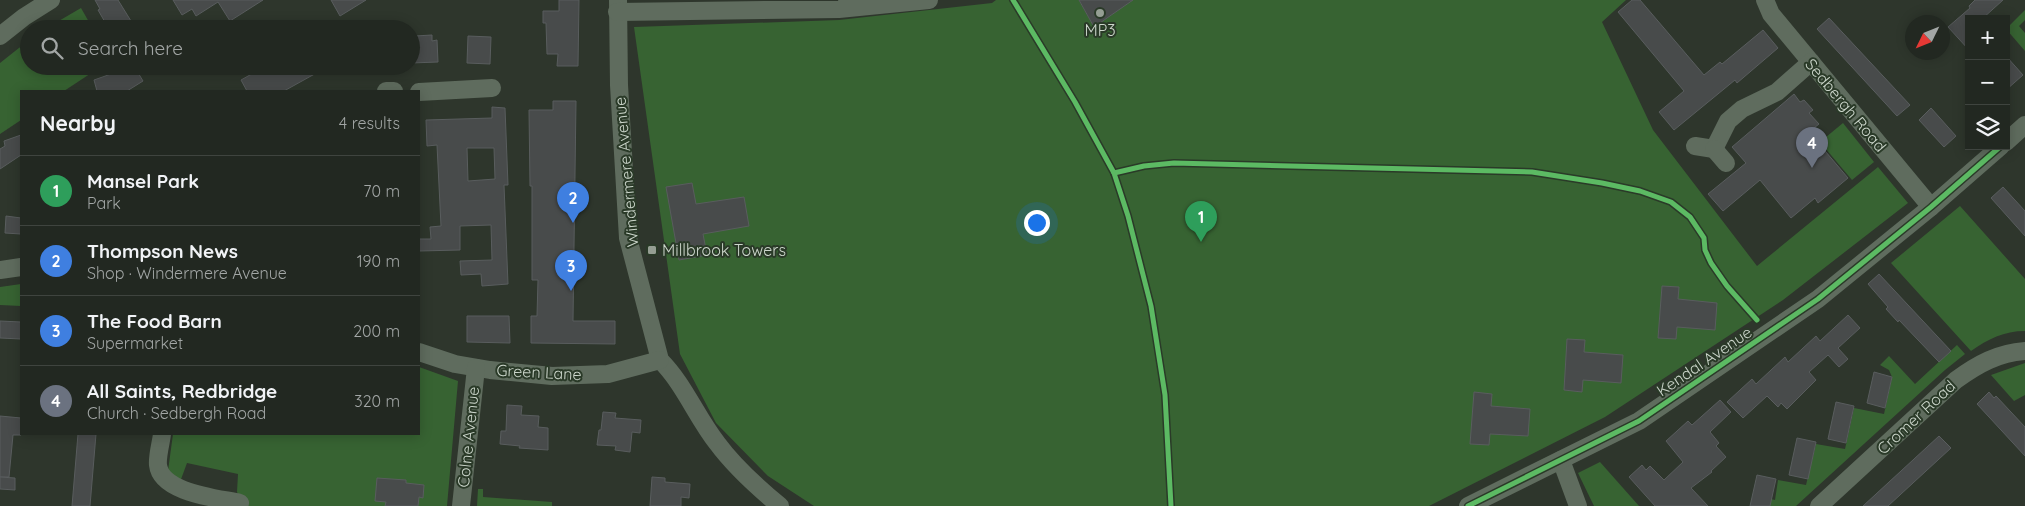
<!DOCTYPE html>
<html lang="en">
<head>
<meta charset="utf-8">
<style>
	:root { --surface:#222821; --page:#2e342e; --text:#f1f3f6; --muted:#a2a6a5; --line:#3f443f; --accent:#b45309 }
	body { margin:0; font-family:Quicksand,sans-serif; background:var(--page); color:var(--text) }
	.controls { position:absolute; right:15px; top:15px; display:grid; overflow:hidden; border-radius:0px; box-shadow:0 2px 12px #0003 }
	.controls button { width:45px; height:45px; display:grid; place-items:center; padding:0; border:0; border-bottom:1px solid var(--line); background:var(--surface); color:var(--text); font:25px sans-serif }
	.compass { position:absolute; left:1905px; top:15px; width:45px; height:45px; border-radius:50%; background:var(--surface); box-shadow:0 2px 12px #0003; rotate:227deg }
	.you { position:absolute; left:1036px; top:222px; width:18px; height:18px; margin:-12px; border:4px solid #fff; border-radius:50%; background:#1a73e8; box-shadow:0 0 0 8px #1a73e833 }
	.badge { display:grid; place-items:center; width:32px; height:32px; border-radius:50%; background:var(--accent); color:#fff; font-size:16px; font-weight:700 }
	.pin { position:absolute; translate:-50% -41px; filter:drop-shadow(0 1px 2px #0008) }
	.pin::after { content:''; position:absolute; top:26px; width:18px; height:15px; background:inherit; clip-path:polygon(0 0,100% 0,50% 100%) }
	.list { margin:0; padding:0; list-style:none }
	h2 { display:flex; justify-content:space-between; align-items:center; height:65px; margin:0; padding:0 20px; font-size:21px }
	h2 small { font-size:16px; font-weight:400; color:var(--muted) }
	.list li { display:grid; grid-template-columns:32px 1fr auto; gap:15px; align-items:center; box-sizing:border-box; height:70px; padding:0 20px; border-top:1px solid var(--line) }
	.list b { display:block; font-size:19px; white-space:nowrap }
	.list p { margin:0; font-size:16px; white-space:nowrap; color:var(--muted) }
	.list em { font-size:16px; font-style:normal; color:var(--muted) }
	.icon { flex:none; width:28px; height:28px; fill:none; stroke:currentColor; stroke-width:2; stroke-linecap:round; stroke-linejoin:round }
	.map { position:relative; flex:none; width:2025px; height:506px; overflow:hidden }
	.search { position:absolute; background:var(--surface); box-shadow:0 2px 12px #0003; left:20px; top:20px; width:400px; height:55px; display:flex; align-items:center; gap:12px; box-sizing:border-box; padding:0 18px; border-radius:28px; color:var(--muted); font-size:19px }
	.panel { position:absolute; background:var(--surface); box-shadow:0 2px 12px #0003; left:20px; top:90px; width:400px; height:345px; border-radius:0px }
	.map>svg:first-child { display:block }
	.green { fill:#376332 }
	.building { fill:#484b4b; stroke:#595d5e; fill-rule:evenodd }
	.lines { fill:none; stroke-linecap:round; stroke-linejoin:round }
	.street { stroke:#5f6c5e; stroke-width:18 }
	.cycleway-casing { stroke:#2a3a28; stroke-width:8 }
	.cycleway { stroke:#5cba63; stroke-width:5 }
	.poi-dot { fill:#959e93; stroke:#2a3a28; stroke-width:2 }
	.labels { text-anchor:middle; stroke-width:4; stroke-linejoin:round; paint-order:stroke }
	.poi-label { font-size:16px; fill:#ccd6cb; stroke:#2a3a28 }
	.street-label { font-size:16px; fill:#ccd6cb; stroke:#2a3a28 }
</style>
</head>
<body>
<div class="map">
<svg width="2025" height="506" viewBox="0 0 2025 506">
	<rect width="100%" height="100%" fill="#2e362c"/>
	<g class="green">
		<polygon points="996,0 1079,0 1093,25 1131,0 1626,0 1602,22 1653,130 1757,266 1878,167 1908,203 1783,300 1605,417 1429,506 814,506 768,476 716,423 680,354 634,27 839,20 992,3"/>
		<polygon points="81,8 93,29 45,29"/>
		<polygon points="2025,10 2025,20 2019,26 2025,33 2025,51 2006,29"/>
		<polygon points="29,40 29,66 102,66 64,91 21,91 21,120 0,134 0,63"/>
		<polygon points="1843,123 1874,162 1852,180 1820,142"/>
		<path d="M1960,206L2025,279V331C2004,331 1988,339 1971,351L1891,263Z"/>
		<polygon points="21,284 21,306 0,305 0,287"/>
		<polygon points="1957,345 1965,354 1945,370 1796,506 1770,506 1771,499 1775,500 1778,480 1806,485 1816,444 1845,449 1854,408 1884,414 1892,377 1889,370 1880,365 1889,356 1915,384"/>
		<polygon points="2025,363 2025,395 2014,401 1991,375"/>
		<polygon points="419,367 458,381 447,506 244,506 237,492 238,474 187,463 180,482 168,471 173,434 419,434"/>
		<polygon points="1600,462 1639,506 1594,506 1578,473"/>
		<polygon points="478,489 483,489 483,497 552,502 552,506 477,506"/>
	</g>
	<g class="building">
		<polygon points="95,0 118,0 136,29 109,29 98,10 100,9"/>
		<polygon points="173,0 263,0 230,21 218,2 196,16 192,9 182,15"/>
		<polygon points="331,0 366,0 340,16"/>
		<polygon points="559,0 579,0 578,66 557,66 558,54 547,54 546,23 543,23 543,11 559,11"/>
		<polygon points="1079,0 1133,0 1094,27"/>
		<polygon points="1632,0 1640,0 1704,75 1720,62 1722,64 1763,30 1778,48 1737,83 1735,80 1674,130 1659,112 1684,91 1618,12"/>
		<polygon points="1975,0 2003,0 1982,19 1969,19 1969,50 1948,27 1970,8 1969,6"/>
		<polygon points="1829,18 1910,105 1897,116 1817,29"/>
		<polygon points="432,35 432,41 437,40 438,62 411,63 411,41 415,41 415,36"/>
		<polygon points="468,36 491,37 490,64 467,63"/>
		<polygon points="2006,56 2023,75 2006,90"/>
		<polygon points="119,66 134,66 143,81 127,91 97,91 94,80 111,74 109,70"/>
		<polygon points="266,66 329,66 284,91 247,91 241,80"/>
		<polygon points="1794,94 1800,102 1804,100 1813,110 1809,113 1819,124 1809,132 1848,178 1818,203 1815,198 1791,218 1760,180 1723,211 1708,194 1746,163 1732,147"/>
		<polygon points="553,101 576,101 573,321 615,321 615,344 531,343 531,316 537,316 538,280 532,280 532,186 530,186 529,110 553,110"/>
		<path d="M492,107L505,108L508,185H504L508,284L482,286L481,274L461,275L460,261L492,260L491,225L460,226V250L419,251V239H431L430,227L441,226L437,145L427,146L426,120L492,118ZM467,148H494L495,179L468,181Z"/>
		<polygon points="1931,108 1956,136 1944,147 1919,120"/>
		<polygon points="21,135 21,155 0,169 0,149 5,146 4,141"/>
		<polygon points="692,183 696,204 744,197 749,226 703,234 707,255 679,260 666,187"/>
		<polygon points="2003,187 2025,211 2025,236 1991,198"/>
		<polygon points="6,216 21,218 21,234 5,233"/>
		<polygon points="1879,274 1951,351 1939,362 1899,320 1898,322 1886,309 1888,307 1868,284"/>
		<polygon points="1662,286 1679,287 1678,299 1717,303 1715,330 1677,327 1676,339 1658,338"/>
		<polygon points="1848,315 1860,328 1838,348 1848,359 1839,367 1828,355 1809,372 1816,380 1787,409 1781,403 1778,407 1767,396 1743,418 1727,402 1752,379 1756,384 1785,357 1788,362 1816,336 1820,341"/>
		<polygon points="467,316 509,316 510,343 467,342"/>
		<polygon points="0,321 21,322 21,339 0,338"/>
		<polygon points="1567,339 1585,340 1584,352 1623,355 1621,383 1583,380 1582,392 1564,390"/>
		<polygon points="1874,372 1892,377 1885,408 1867,403"/>
		<polygon points="1474,392 1492,394 1491,406 1530,409 1528,436 1490,434 1489,445 1470,444"/>
		<polygon points="1989,392 1994,398 1996,396 2025,427 2025,456 1977,404"/>
		<polygon points="1720,400 1731,412 1710,432 1719,443 1716,446 1726,457 1711,471 1712,472 1691,488 1708,506 1655,506 1629,477 1642,465 1646,470 1650,466 1664,480 1683,462 1666,441 1688,421 1692,425"/>
		<polygon points="1836,402 1854,406 1846,443 1828,439"/>
		<polygon points="507,405 522,406 521,415 539,416 538,427 548,428 548,450 519,448 520,446 500,444 501,431 506,431"/>
		<polygon points="603,412 616,413 615,418 641,420 640,433 632,432 630,452 615,450 616,446 597,445 599,430 601,430"/>
		<polygon points="0,416 21,418 21,435 13,435 9,477 0,477"/>
		<polygon points="78,434 96,434 90,506 72,506"/>
		<polygon points="1939,436 1951,448 1888,506 1863,506"/>
		<polygon points="1797,438 1816,442 1808,479 1789,475"/>
		<polygon points="1757,475 1776,479 1770,506 1750,506"/>
		<polygon points="0,477 15,478 15,490 0,489"/>
		<polygon points="652,477 665,478 665,482 690,484 689,498 681,497 681,506 650,506"/>
		<polygon points="377,478 406,480 406,483 424,485 423,498 419,497 418,506 385,506 386,502 375,501"/>
	</g>
	<g class="lines">
		<g class="street">
			<path d="M618,0L619,85L628,238L660,360C684,384 696,416 717,443C734,466 757,487 780,506"/>
			<polyline points="1765,0 1771,14 1931,207"/>
			<polyline points="617,12 839,9 929,0"/>
			<polyline points="0,36 24,17 51,0"/>
			<polyline points="386,91 394,91"/>
			<polyline points="419,92 492,88"/>
			<polyline points="2006,142 2025,125"/>
			<polyline points="1695,146 1714,149 1728,121 1742,109 1777,92 1811,62"/>
			<polyline points="1714,149 1726,163"/>
			<polyline points="0,270 21,267"/>
			<polyline points="419,352 455,364 490,370 552,376 608,374 660,360"/>
			<path d="M162,434C161,443 157,456 158,465C161,493 218,498 240,503"/>
			<polyline points="1561,460 1578,506"/>
			<polyline points="461,506 476,368"/>
			<polyline points="1468,506 1639,421 1818,299 1931,207 2001,146"/>
			<path d="M1819,506L1956,380C1978,364 1998,353 2025,351"/>
		</g>
		<g class="cycleway-casing">
			<g id="cycleway">
				<polyline points="1013,0 1075,102 1114,173 1128,216 1151,306 1165,395 1171,506"/>
				<polyline points="1114,173 1144,166 1174,163 1532,172 1602,183 1640,191 1671,202 1690,217 1704,238 1705,250 1711,263 1727,286 1757,320"/>
				<polyline points="1468,506 1639,421 1818,299 1931,207 2001,146"/>
			</g>
		</g>
		<use href="#cycleway" class="cycleway"/>
	</g>
	<g class="poi-dot">
		<circle cx="1100" cy="13" r="5"/>
		<rect x="647" y="245" width="10" height="10" rx="2.5"/>
	</g>
	<g class="labels">
		<g class="poi-label">
			<text x="1100" y="36">MP3</text>
			<text x="662" y="256" text-anchor="start">Millbrook Towers</text>
		</g>
		<g class="street-label">
			<text transform="translate(1846 105) rotate(50)" y="6">Sedbergh Road</text>
			<text transform="translate(626 172) rotate(-95)" y="6">Windermere Avenue</text>
			<text transform="translate(1704 361) rotate(-34)" y="6">Kendal Avenue</text>
			<text transform="translate(539 372) rotate(3)" y="6">Green Lane</text>
			<text transform="translate(1916 417) rotate(-43)" y="6">Cromer Road</text>
			<text transform="translate(468 437) rotate(-84)" y="6">Colne Avenue</text>
		</g>
	</g>
</svg>
<div class="controls">
<button>+</button>
<button>−</button>
<button><svg class="icon" aria-label="layers" viewBox="0 0 24 24"><path d="M12 4l9 5-9 5-9-5zM3 14l9 5 9-5"/></svg></button>
</div>
<svg class="compass" viewBox="-18 -18 36 36"><path d="M0-13l5 13h-10z" fill="#e53935"/><path d="M0 13l5-13h-10z" fill="#a2a6a5"/></svg>
<div class="you"></div>
<div class="pin badge" style="left:1201px;top:242px;background:#2e9e5b">1</div>
<div class="pin badge" style="left:573px;top:223px;background:#3f7fe0">2</div>
<div class="pin badge" style="left:571px;top:291px;background:#3f7fe0">3</div>
<div class="pin badge" style="left:1812px;top:168px;background:#6b7280">4</div>
<div class="search"><svg class="icon" aria-label="search" viewBox="0 0 24 24"><circle cx="10" cy="10" r="6"/><path d="M15 15l6 6"/></svg>Search here</div>
<section class="panel">
<h2>Nearby<small>4 results</small></h2>
<ul class="list">
<li><span class="badge" style="background:#2e9e5b">1</span><div><b>Mansel Park</b><p>Park</p></div><em>70 m</em></li>
<li><span class="badge" style="background:#3f7fe0">2</span><div><b>Thompson News</b><p>Shop · Windermere Avenue</p></div><em>190 m</em></li>
<li><span class="badge" style="background:#3f7fe0">3</span><div><b>The Food Barn</b><p>Supermarket</p></div><em>200 m</em></li>
<li><span class="badge" style="background:#6b7280">4</span><div><b>All Saints, Redbridge</b><p>Church · Sedbergh Road</p></div><em>320 m</em></li>
</ul>
</section>
</div>
</body>
</html>
